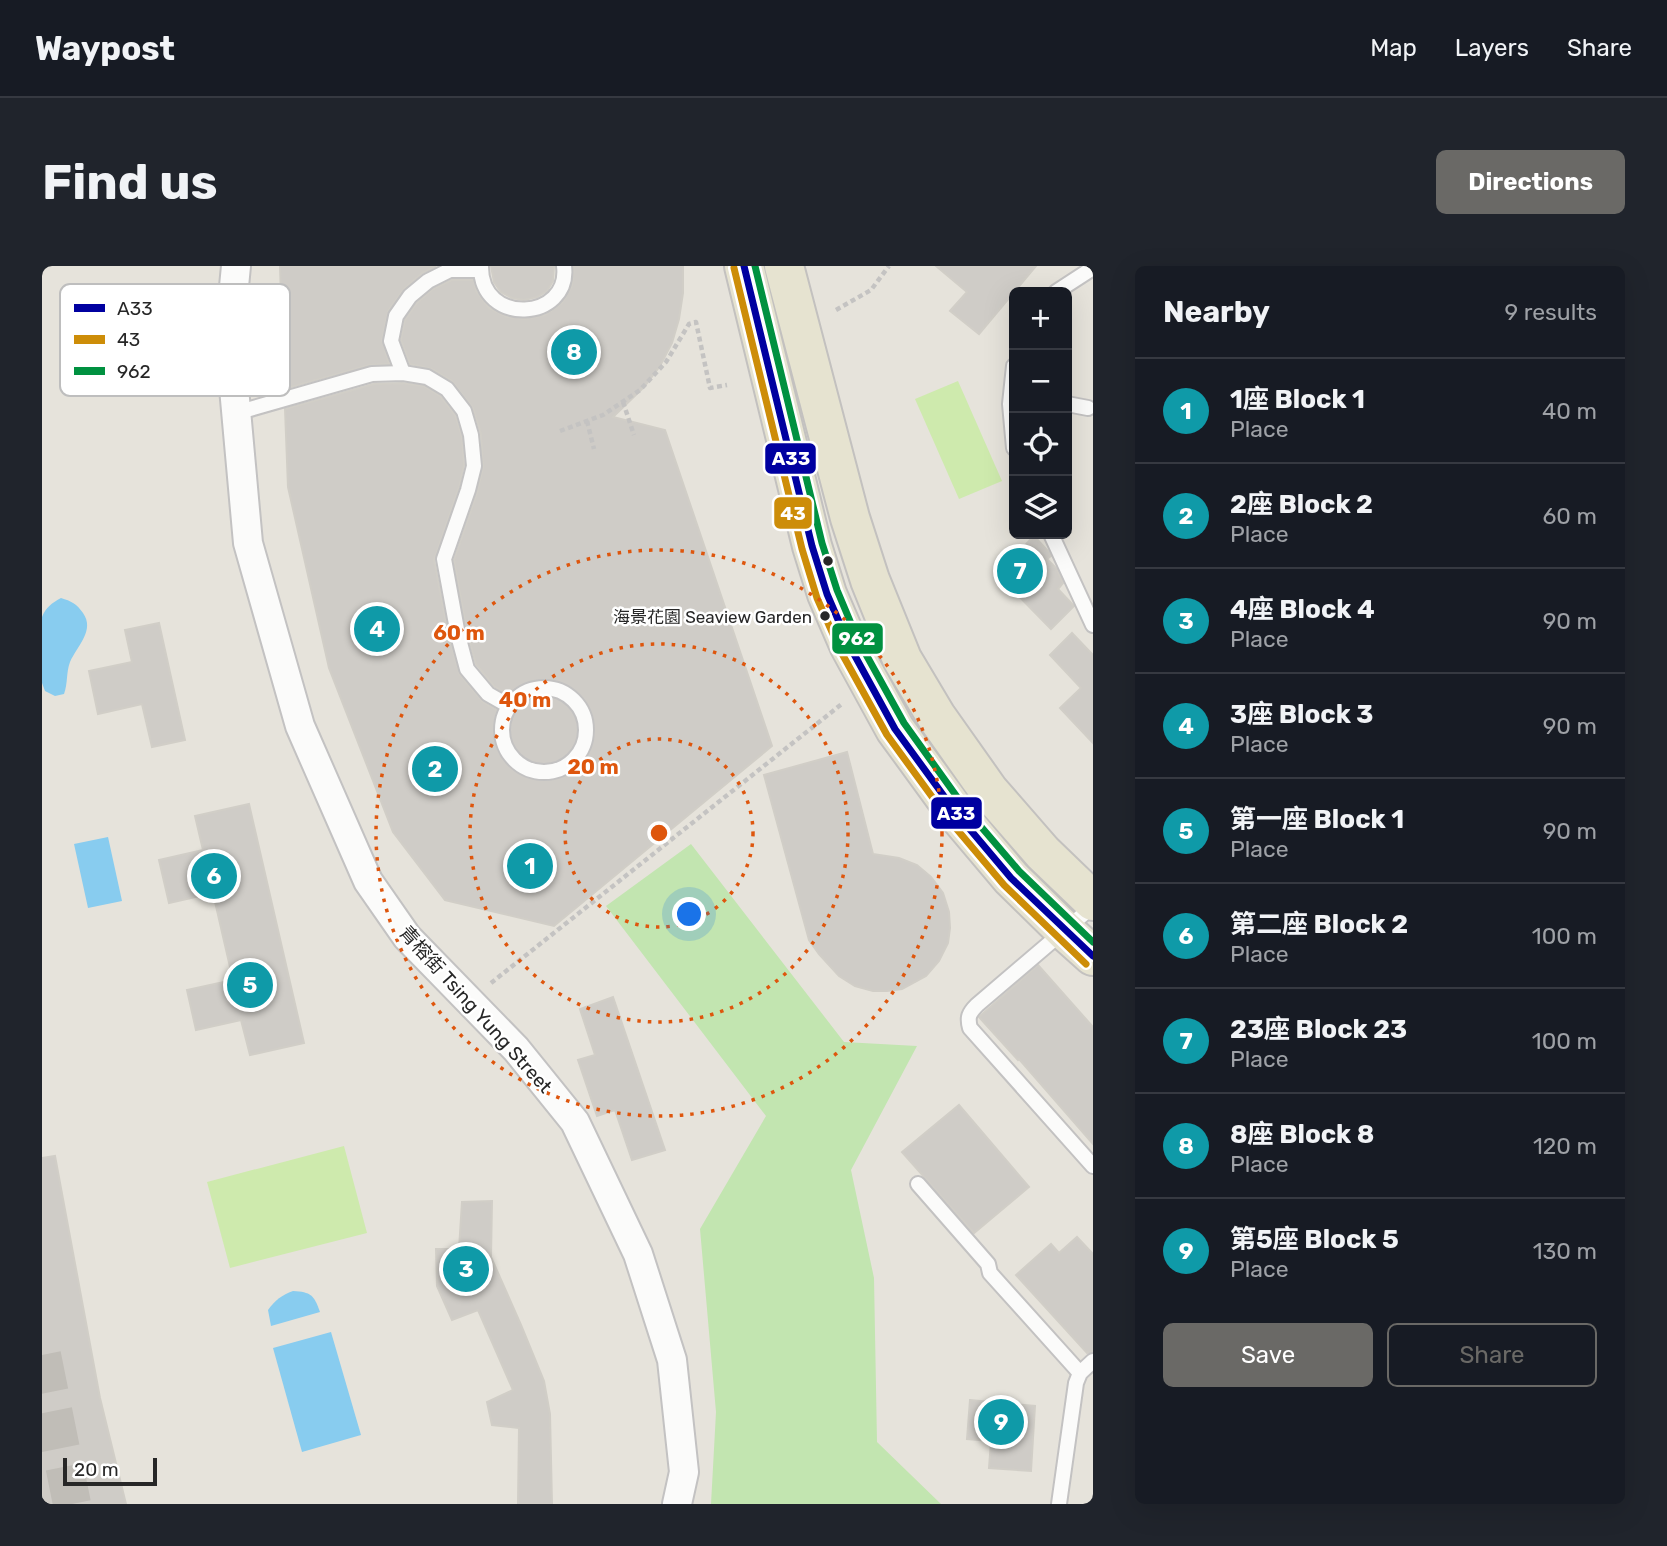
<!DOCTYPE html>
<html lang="en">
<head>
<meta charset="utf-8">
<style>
	:root { --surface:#171b24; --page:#20242c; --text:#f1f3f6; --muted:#9ea1a6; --line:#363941; --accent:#6a6966 }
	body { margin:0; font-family:Rubik,"Noto Sans TC",sans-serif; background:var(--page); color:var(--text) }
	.controls { position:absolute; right:21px; top:21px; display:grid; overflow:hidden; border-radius:10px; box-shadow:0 7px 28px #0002 }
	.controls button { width:63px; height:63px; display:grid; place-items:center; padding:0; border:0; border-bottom:2px solid var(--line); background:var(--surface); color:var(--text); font:35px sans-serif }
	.scale { position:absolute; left:21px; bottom:18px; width:94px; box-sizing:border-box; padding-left:7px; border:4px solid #272727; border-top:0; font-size:19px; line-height:24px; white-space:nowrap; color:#272727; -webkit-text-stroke:5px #fff; paint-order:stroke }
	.you { position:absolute; left:648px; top:649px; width:24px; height:24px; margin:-18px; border:5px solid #fff; border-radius:50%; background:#1a73e8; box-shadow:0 0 0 10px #1a73e833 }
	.badge { display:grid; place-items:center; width:46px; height:46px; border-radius:50%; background:var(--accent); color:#fff; font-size:23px; font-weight:700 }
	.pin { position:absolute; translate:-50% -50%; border:4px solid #fff; box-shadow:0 2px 7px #0006 }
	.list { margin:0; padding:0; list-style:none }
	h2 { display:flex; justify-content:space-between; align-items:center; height:91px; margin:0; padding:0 28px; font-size:30px }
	h2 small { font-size:23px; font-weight:400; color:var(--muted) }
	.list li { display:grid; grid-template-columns:46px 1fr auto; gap:21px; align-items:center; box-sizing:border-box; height:105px; padding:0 28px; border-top:2px solid var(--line) }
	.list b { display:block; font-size:26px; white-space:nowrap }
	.list p { margin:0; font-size:23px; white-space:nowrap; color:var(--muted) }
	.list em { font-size:23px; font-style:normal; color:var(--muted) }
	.actions { display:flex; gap:14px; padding:21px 28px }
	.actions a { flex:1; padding:16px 0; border:2px solid var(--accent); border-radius:10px; text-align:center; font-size:24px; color:var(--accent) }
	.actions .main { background:var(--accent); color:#fff }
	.icon { flex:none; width:38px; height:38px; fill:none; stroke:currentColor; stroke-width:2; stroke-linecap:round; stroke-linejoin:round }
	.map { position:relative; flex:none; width:1051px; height:1238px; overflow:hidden; border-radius:10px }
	header { display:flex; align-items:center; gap:42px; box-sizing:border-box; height:98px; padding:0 35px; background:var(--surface); border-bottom:2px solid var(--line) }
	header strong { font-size:33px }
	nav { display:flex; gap:38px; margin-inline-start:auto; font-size:24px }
	.intro { display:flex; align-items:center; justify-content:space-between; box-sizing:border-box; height:168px; padding:0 42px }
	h1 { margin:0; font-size:49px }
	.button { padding:18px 32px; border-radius:10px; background:var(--accent); color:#fff; font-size:24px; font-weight:700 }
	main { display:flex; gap:42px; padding:0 42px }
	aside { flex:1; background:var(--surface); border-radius:10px; box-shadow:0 7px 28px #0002 }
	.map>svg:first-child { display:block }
	.green { fill:#c2e5b0 }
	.pitch { fill:#ceeaad }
	.water { fill:#88ccef }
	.building { fill:#cfccc7; stroke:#d1cec7; stroke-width:2 }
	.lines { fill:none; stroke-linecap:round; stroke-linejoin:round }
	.highway-tunnel { stroke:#c0bdb7; stroke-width:38; stroke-dasharray:38 19; stroke-linecap:butt }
	.lane-casing { stroke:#c3c2c2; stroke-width:18 }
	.street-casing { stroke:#c3c2c2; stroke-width:32 }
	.primary-casing { stroke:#c3c1bf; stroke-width:42 }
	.path { stroke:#c4c3c2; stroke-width:4.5; stroke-dasharray:5 3.5; stroke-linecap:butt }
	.lane { stroke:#fbfbfa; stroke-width:14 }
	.street { stroke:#fbfbfa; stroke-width:28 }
	.primary { stroke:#e6e3d0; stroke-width:38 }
	.bus-1-casing { stroke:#fff; stroke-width:12 }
	.bus-2-casing { stroke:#fff; stroke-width:12 }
	.bus-3-casing { stroke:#fff; stroke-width:12 }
	.bus-1 { stroke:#0000a0; stroke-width:7 }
	.bus-2 { stroke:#cd8d08; stroke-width:7 }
	.bus-3 { stroke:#009140; stroke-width:7 }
	.ring { fill:none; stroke:#de560d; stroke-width:3.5; stroke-dasharray:3.5 7 }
	.bus-dot { fill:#272727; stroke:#fff; stroke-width:2.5 }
	.labels { text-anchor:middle; stroke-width:5; stroke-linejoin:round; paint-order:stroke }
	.bus-label { font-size:17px; fill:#272727; stroke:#fff; text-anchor:end }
	.street-label { font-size:19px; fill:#272727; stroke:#fff }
	.key { fill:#fff; stroke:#bebebe; stroke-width:2 }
	.key-label { font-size:19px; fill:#272727 }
	.centre { fill:#de560d; stroke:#fff; stroke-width:3.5 }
	.ring-label { font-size:21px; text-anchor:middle; font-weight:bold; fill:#de560d; stroke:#fff; stroke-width:5; stroke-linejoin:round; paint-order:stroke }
	.line-badge { stroke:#fff; stroke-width:2.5 }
	.badge-label { font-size:19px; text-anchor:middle; font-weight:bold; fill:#fff }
</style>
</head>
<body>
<header>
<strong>Waypost</strong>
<nav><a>Map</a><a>Layers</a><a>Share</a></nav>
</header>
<div class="intro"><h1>Find us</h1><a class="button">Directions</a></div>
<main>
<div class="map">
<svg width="1051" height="1238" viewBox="0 0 1051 1238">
	<rect width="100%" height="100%" fill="#e6e3db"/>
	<polygon class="green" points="649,578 802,776 875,780 809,904 832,1012 835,1176 899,1238 669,1238 674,1146 658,963 724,850 564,640"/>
	<g class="pitch">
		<polygon points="916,115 960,215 917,233 873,133"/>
		<polygon points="302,880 325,967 188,1002 165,916"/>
	</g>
	<g class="water">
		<path d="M19,332C29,335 35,338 41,347C53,364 36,379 28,396C24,407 26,417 22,428L13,430L3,425L0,417V351C4,341 10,337 19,332Z"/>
		<polygon points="66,571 80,635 46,642 32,578"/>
		<path d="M251,1025C269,1026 272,1029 278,1046L229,1060L226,1044C233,1034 240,1029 251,1025Z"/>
		<polygon points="289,1066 319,1169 260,1186 231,1082"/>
	</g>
	<g class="building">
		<polygon points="238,0 394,0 380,7 362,23 346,45 340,74 347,98 327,99 242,123"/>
		<polygon points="449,0 512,0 511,15 505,25 495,31 482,34 470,32 459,26 452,16"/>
		<polygon points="532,0 641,0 641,27 637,53 630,77 618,100 602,121 571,151 623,164 730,480 512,660 403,634 351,566 287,402 246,221 243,143 332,118 360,117 382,120 398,130 413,149 420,171 422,199 417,221 392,294 407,371 418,409 441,436 463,449 471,449 475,445 477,441 475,435 452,420 434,398 425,367 412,294 435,227 441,202 439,168 431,142 410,115 390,103 368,98 359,74 363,54 375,37 391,23 410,14 432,14 434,25 447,42 465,51 484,53 503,49 520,37 530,20"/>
		<polygon points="894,0 994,0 937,68 908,45 925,26"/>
		<polygon points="992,270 1006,285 1009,290 1005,293 1015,303 1021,317 1016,323 1032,340 1009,363 955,308"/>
		<polygon points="117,357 143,474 110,481 100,438 56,448 47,405 90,396 83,364"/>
		<polygon points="1030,367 1051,389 1051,477 1018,442 1039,422 1008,389"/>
		<polygon points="805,486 831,588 857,592 875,599 889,611 901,627 907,646 908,662 906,677 897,695 884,710 860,723 845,725 831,725 813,720 797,710 777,688 767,674 722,509"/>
		<polygon points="207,538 262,777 208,789 199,754 154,764 145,724 191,714 171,627 127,637 117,594 161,584 153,550"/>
		<polygon points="996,699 1051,761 1051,878 977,793 976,794 937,751"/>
		<polygon points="571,731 623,884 590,894 573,844 555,850 536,794 553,789 538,743"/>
		<polygon points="917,839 987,921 932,967 860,886"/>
		<polygon points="13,890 58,1132 84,1238 0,1238 0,892"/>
		<polygon points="450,935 449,991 479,1059 502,1115 508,1148 510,1238 476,1238 477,1162 450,1159 445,1136 471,1124 436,1044 410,1054 395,1020 394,983 417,983 420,936"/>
		<polygon points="1035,971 1051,988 1051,1086 1045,1087 974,1009 1009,978 1017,987"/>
		<polygon points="928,1134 993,1140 989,1205 947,1202 949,1175 925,1173"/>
	</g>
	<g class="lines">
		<polyline class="highway-tunnel" points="0,1089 30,1238"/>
		<g class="lane-casing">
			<g id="lane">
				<path d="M439,0C438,61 529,55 522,0"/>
				<polyline points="1014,26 1051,2"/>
				<polyline points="972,100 968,138 972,182"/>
				<polyline points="361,107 349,75 354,50 368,30 386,15 408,4 439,4"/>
				<polyline points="1025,138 1046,142"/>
				<polyline points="194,147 330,108 361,107 385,111 405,123 422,145 429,169 432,200 426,224 402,293 416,369 425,403 446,428 467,440"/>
				<polyline points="1009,268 1051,359"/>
				<circle cx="502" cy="464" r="42"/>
				<path d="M1051,640L935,739C927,747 925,751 928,762L1051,900"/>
				<polyline points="876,918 946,998 948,1007 1038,1107"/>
				<polyline points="1017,1238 1034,1117 1038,1107 1051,1095"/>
			</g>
		</g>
		<g class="street-casing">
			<polyline id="street" points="194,0 190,41 190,100 206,277 258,460 326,615 365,671 474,783 533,856 596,988 630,1094 642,1206 635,1238"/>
		</g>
		<g class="primary-casing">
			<g id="primary">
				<polyline points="702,0 770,280 785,328 807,379 853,463 915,548 969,612 1023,665 1051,690"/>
				<polyline points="742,0 808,252 828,314 860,393 894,450 947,525 1001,587 1051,635"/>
			</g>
		</g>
		<g class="path">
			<polyline points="794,44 829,24 847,0"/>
			<polyline points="581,136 592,169"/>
			<polyline points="545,155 552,183"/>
			<polyline points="518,165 561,149 598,124 624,96 647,58 654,56 668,122 685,119"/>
			<polyline points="449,717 801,437"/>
		</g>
		<use href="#lane" class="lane"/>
		<use href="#street" class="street"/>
		<use href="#primary" class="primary"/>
		<g class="bus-1-casing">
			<polyline id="bus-1" points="702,0 770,280 785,328 807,379 853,463 915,548 969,612 1051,690"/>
		</g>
		<g class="bus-2-casing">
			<polyline id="bus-2" points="692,2 760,283 775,332 798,384 845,469 907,554 962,619 1044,698"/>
		</g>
		<g class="bus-3-casing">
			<polyline id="bus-3" points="713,0 780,277 795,324 816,374 862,457 923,542 977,605 1051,676"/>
		</g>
		<use href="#bus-1" class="bus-1"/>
		<use href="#bus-2" class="bus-2"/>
		<use href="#bus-3" class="bus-3"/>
	</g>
	<g class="ring">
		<circle cx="617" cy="567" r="94"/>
		<circle cx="617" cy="567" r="189"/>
		<circle cx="617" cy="567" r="283"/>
	</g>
	<g class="bus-dot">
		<circle cx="786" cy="295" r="6"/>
		<circle cx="783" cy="350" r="6"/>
	</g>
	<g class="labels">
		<g class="bus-label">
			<text x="770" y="357">海景花園 Seaview Garden</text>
		</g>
		<g class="street-label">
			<text transform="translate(434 743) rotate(48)" y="7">青榕街 Tsing Yung Street</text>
		</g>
	</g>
	<rect x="18" y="18" width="230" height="112" rx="10" class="key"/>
	<rect x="32" y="38" width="31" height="8" fill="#0000a0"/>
	<rect x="32" y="69" width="31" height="9" fill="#cd8d08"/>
	<rect x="32" y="101" width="31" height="8" fill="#009140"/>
	<g class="key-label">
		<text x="75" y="49">A33</text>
		<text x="75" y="80">43</text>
		<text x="75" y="112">962</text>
	</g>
	<circle cx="617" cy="567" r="10" class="centre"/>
	<g class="ring-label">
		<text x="417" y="374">60 m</text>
		<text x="483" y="441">40 m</text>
		<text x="551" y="508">20 m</text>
	</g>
	<g class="line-badge">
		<rect x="722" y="176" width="53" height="33" rx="7" fill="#0000a0"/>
		<rect x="731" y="230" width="40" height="34" rx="7" fill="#cd8d08"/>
		<rect x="789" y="356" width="53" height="33" rx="7" fill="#009140"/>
		<rect x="888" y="530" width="53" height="34" rx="7" fill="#0000a0"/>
	</g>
	<g class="badge-label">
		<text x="749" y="199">A33</text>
		<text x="751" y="254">43</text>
		<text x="815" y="379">962</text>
		<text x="914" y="554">A33</text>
	</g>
</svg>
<div class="controls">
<button>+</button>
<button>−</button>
<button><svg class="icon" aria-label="locate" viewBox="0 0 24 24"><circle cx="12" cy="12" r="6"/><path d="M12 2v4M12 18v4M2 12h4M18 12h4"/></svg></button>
<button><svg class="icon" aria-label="layers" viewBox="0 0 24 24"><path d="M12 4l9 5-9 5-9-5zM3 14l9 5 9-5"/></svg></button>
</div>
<div class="scale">20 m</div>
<div class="you"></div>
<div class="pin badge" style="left:488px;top:600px;background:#0f9aa8">1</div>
<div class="pin badge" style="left:393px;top:503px;background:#0f9aa8">2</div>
<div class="pin badge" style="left:424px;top:1003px;background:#0f9aa8">3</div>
<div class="pin badge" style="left:335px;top:363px;background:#0f9aa8">4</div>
<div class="pin badge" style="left:208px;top:719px;background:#0f9aa8">5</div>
<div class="pin badge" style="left:172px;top:610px;background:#0f9aa8">6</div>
<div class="pin badge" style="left:978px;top:305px;background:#0f9aa8">7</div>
<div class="pin badge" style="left:532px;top:86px;background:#0f9aa8">8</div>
<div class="pin badge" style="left:959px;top:1156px;background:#0f9aa8">9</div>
</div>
<aside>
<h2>Nearby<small>9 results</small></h2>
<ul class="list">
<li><span class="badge" style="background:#0f9aa8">1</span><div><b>1座 Block 1</b><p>Place</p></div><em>40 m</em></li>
<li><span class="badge" style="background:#0f9aa8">2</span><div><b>2座 Block 2</b><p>Place</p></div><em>60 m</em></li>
<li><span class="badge" style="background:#0f9aa8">3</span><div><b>4座 Block 4</b><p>Place</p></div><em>90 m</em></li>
<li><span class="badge" style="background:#0f9aa8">4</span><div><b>3座 Block 3</b><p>Place</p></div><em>90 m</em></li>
<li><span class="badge" style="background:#0f9aa8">5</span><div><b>第一座 Block 1</b><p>Place</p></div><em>90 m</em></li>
<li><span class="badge" style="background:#0f9aa8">6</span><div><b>第二座 Block 2</b><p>Place</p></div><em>100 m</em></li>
<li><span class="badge" style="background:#0f9aa8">7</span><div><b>23座 Block 23</b><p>Place</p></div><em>100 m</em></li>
<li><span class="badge" style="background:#0f9aa8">8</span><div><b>8座 Block 8</b><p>Place</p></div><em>120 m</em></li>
<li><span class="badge" style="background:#0f9aa8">9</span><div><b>第5座 Block 5</b><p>Place</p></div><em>130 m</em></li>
</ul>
<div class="actions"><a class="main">Save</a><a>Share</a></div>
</aside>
</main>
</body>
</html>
